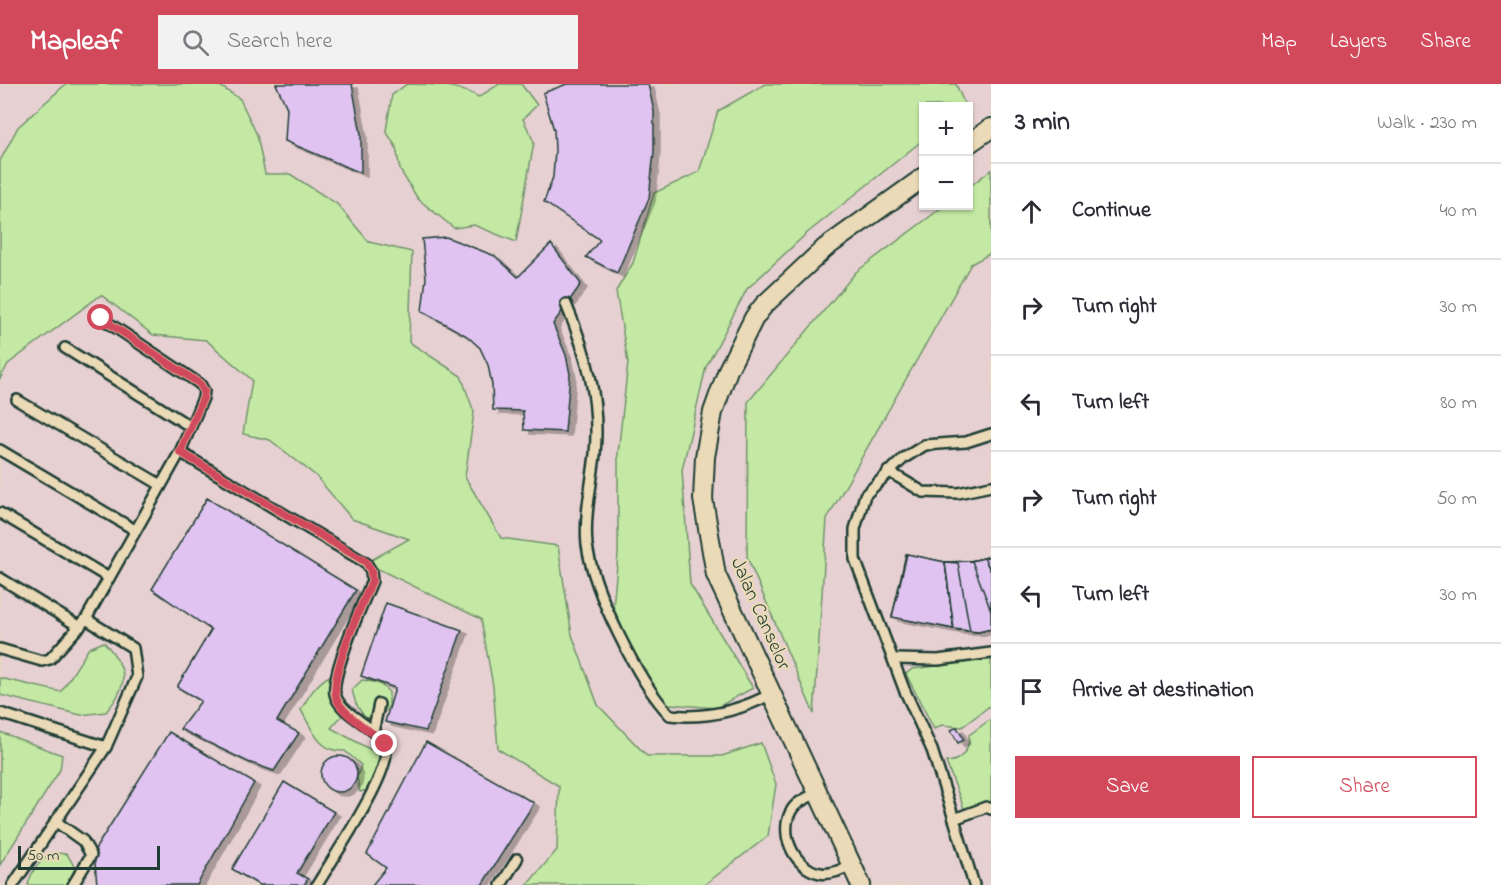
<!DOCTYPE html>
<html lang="en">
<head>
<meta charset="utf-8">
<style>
	:root { --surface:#fff; --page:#f2f2f3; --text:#2b2b33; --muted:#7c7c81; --line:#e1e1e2; --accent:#d1495b }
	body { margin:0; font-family:"Indie Flower",sans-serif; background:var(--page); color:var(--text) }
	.controls { position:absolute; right:18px; top:18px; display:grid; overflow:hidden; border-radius:0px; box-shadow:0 2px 4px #0004 }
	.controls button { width:54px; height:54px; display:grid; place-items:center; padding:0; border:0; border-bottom:2px solid var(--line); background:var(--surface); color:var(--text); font:30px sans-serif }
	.scale { position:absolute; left:18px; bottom:15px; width:142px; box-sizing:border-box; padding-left:6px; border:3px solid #1f3d34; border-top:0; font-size:16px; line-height:21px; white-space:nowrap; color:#1f3d34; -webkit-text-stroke:4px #ebdab7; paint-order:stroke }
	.stop { position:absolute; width:18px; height:18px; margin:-14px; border:4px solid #d1495b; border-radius:50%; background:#fff }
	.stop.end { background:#d1495b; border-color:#fff; box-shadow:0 2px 6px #0008 }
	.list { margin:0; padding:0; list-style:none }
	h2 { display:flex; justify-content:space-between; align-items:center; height:78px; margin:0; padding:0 24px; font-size:26px }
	h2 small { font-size:20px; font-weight:400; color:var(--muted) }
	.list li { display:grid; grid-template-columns:39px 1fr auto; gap:18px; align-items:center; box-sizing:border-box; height:96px; padding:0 24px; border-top:2px solid var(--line) }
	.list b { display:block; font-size:22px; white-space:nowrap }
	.list em { font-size:20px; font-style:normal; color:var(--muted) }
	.actions { display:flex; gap:12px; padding:18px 24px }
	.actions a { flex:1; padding:14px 0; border:2px solid var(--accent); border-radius:0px; text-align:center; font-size:21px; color:var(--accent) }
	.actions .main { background:var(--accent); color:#fff }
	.icon { flex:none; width:33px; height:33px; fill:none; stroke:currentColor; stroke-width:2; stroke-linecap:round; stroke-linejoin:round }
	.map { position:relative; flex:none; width:991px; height:801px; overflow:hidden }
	header { display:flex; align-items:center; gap:36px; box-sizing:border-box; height:84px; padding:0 30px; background:var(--accent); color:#fff }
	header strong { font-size:28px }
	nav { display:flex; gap:33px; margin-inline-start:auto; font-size:21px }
	.search { width:420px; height:54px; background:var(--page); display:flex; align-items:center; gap:15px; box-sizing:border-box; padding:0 21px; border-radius:0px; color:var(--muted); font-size:22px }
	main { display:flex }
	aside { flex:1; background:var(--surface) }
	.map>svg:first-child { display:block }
	.built { fill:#e6d0d1; fill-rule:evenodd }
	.green { fill:#c4e9a4; stroke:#72936c; stroke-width:1.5 }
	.building { fill:#e0c3f1; stroke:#1f3d34; stroke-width:1.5; filter:url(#shadow) }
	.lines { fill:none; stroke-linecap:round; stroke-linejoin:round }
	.lane-casing { stroke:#1f3d34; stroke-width:14 }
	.street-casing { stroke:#1f3d34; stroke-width:22 }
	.lane { stroke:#ebdab7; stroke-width:9 }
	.street { stroke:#ebdab7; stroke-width:18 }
	.route { stroke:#d1495b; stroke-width:8 }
	.labels { text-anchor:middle; stroke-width:4.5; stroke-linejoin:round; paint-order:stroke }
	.street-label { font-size:20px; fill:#1f3d34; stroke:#ebdab7 }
</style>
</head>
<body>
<header>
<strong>Mapleaf</strong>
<div class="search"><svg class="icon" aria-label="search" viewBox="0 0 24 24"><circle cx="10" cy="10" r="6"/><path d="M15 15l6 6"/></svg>Search here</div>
<nav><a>Map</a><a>Layers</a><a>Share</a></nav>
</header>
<main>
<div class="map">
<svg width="991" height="801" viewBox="0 0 991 801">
	<defs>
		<filter id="shadow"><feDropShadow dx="6" dy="4" stdDeviation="0" flood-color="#0004"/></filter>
	</defs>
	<rect width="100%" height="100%" fill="#e9d5c3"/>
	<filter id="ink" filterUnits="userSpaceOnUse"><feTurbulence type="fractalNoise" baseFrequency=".0167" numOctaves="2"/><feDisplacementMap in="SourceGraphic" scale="12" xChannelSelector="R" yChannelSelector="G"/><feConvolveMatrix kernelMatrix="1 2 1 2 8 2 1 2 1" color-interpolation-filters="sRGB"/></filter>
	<g filter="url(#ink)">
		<path class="built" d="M0,0H991V801H0ZM924,22H968V122H924Z"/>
		<g class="green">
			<polygon points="66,0 217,0 240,15 257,51 265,90 290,90 337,120 369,158 412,168 409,258 461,292 474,328 465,393 501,454 558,462 572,551 598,621 647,672 722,672 761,659 776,700 768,752 704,801 527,801 557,766 559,702 498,665 493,602 481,535 366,479 409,455 352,435 316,392 270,356 243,350 252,296 206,256 153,251 101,211 8,280 0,295 0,77 18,43"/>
			<path d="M407,0C436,0 453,0 479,13L499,0H521L537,21L523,35L534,58L516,158L474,141L454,144L418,115L400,86L396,63L386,47L392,11Z"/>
			<polygon points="765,0 956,0 964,19 960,22 924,22 923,56 806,150 747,205 706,283 682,386 690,500 753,604 716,624 658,619 611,546 618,470 618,370 628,279 616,207 633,179 654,109 699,88 718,27"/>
			<polygon points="991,86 991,169 971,180 827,435 814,630 747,473 748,318 856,188 944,122 968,122 969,103"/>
			<path d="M104,558C128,585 130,600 106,628L81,631L0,611V594L61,608L89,564Z"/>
			<polygon points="991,572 991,621 962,643 942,641 934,645 906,590 912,585 969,578"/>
			<path d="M338,588L335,611L346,627L331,644L384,673L386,692L380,702L360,708L357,694L361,681L345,667C319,669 312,645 301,626C310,609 319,595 338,588Z"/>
			<polygon points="362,596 378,598 389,608 389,622 380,634 365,634 356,620 352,606"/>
			<path d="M991,635V724L965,727L946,678C961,678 970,665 969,651Z"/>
			<polygon points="0,648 62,671 60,686 0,781"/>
			<path d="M54,769L67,770L75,784L67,801H28C31,787 41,774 54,769Z"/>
		</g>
		<g class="building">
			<polygon points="276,0 352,0 361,50 361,89 285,57 287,24"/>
			<polygon points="567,0 648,0 654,27 654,68 649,114 617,189 586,173 600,156 544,118 553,93 555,66 554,46 543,9"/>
			<polygon points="446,153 495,172 518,193 551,160 581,200 553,240 566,271 570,290 565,348 524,346 523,327 493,326 492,301 488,281 480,264 467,252 422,227 426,194 422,155"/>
			<polygon points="207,414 356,506 277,637 299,649 274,687 248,678 180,645 201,617 177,603 211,546 152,505"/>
			<polygon points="906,470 945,478 954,545 892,533"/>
			<polygon points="907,470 945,478 954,545 892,533"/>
			<polygon points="991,472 991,488 984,474"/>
			<polygon points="991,472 991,488 984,474"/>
			<polygon points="991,472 991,488 984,474"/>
			<polygon points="991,472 991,488 984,474"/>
			<polygon points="991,472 991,488 984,474"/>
			<polygon points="984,474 991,488 991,545 978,548 954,545 945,478 967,478"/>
			<polygon points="984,474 991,488 991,527 972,477"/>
			<polygon points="984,474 991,488 991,545 970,547 958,479"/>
			<polygon points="984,474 991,488 991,545 978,548 954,545 945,478 967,478"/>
			<polygon points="984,474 991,488 991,545 978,548 954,545 945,478 967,478"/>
			<polygon points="972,477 991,527 991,545 978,548 954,545 945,478"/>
			<polygon points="945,478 958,479 970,547 954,545"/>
			<polygon points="386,519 462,546 426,647 385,638 395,604 361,592"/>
			<polygon points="957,643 964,656 958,659 951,646"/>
			<polygon points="169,648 254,699 197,801 97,801 94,767"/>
			<polygon points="426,658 534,719 482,801 372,801 386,784 367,770"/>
			<circle cx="339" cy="690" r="18"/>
			<polygon points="284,698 334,728 297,789 308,795 304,801 259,801 232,785"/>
		</g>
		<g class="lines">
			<g class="lane-casing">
				<g id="lane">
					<path d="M566,220C587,270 600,315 595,370C592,400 584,431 587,461C593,506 638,598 670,631C707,635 740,627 773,609"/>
					<polyline points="101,234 200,300 204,307 203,314 180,368"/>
					<polyline points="65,264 191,343"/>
					<polyline points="17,316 161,401"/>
					<polyline points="0,366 135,446"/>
					<polyline points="888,387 923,408 958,409 991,402"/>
					<polyline points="0,429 109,494"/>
					<polyline points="0,494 80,543"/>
					<polyline points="0,565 42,577 50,575 86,535"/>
					<polyline points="895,575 938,576 991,569"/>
					<polyline points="0,629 106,663 13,801"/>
					<polyline points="373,648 379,620"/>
					<path d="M106,663L137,593L133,564L86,535L180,368L366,479L371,487L372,497C363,519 331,589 335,610C340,633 386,645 386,667C387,695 333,774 317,801"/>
					<path d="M817,709C809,713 798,717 793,724C777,746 793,784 820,789C831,791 841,786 851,781"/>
					<polyline points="954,735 932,666 904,605 855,475 855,445 865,411 904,374 925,361 966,358 991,350"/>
					<polyline points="55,737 83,757 91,771 73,801"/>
					<polyline points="501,801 517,775"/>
					<polyline points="974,801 954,735 986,723 991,725"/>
				</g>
			</g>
			<g class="street-casing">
				<g id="street">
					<polyline points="968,60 991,44"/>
					<polyline points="861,801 716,491 703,415 705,373 713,328 728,286 754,234 764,221 825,164 924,93"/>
				</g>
			</g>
			<use href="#lane" class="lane"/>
			<use href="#street" class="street"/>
		</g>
	</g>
	<g class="lines" filter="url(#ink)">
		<path class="route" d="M101,234L200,300L204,307L203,314L180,368L366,478L371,487L372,497C362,520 327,595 337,616C346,634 371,646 385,660"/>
	</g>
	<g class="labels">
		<g class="street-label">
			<text transform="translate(762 529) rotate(66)" y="7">Jalan Canselor</text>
		</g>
	</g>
</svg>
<div class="controls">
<button>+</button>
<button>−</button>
</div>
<div class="scale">50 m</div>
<div class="stop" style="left:101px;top:234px"></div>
<div class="stop end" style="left:385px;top:660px"></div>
</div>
<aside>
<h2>3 min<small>Walk · 230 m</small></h2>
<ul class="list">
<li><svg class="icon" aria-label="ahead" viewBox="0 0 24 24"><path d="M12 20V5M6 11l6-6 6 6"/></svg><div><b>Continue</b></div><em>40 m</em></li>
<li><svg class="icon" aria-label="right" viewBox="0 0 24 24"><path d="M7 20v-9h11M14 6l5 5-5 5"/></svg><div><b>Turn right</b></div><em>30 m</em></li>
<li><svg class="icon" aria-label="left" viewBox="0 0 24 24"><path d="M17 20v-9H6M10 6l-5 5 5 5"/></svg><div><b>Turn left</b></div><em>80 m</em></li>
<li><svg class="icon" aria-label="right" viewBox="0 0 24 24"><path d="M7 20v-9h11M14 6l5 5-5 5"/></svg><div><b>Turn right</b></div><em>50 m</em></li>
<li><svg class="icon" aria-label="left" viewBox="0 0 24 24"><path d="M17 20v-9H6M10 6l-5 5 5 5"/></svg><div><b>Turn left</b></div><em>30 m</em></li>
<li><svg class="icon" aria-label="arrive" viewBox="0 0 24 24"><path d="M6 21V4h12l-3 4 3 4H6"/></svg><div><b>Arrive at destination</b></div></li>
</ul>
<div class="actions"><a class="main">Save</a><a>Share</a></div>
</aside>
</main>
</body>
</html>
